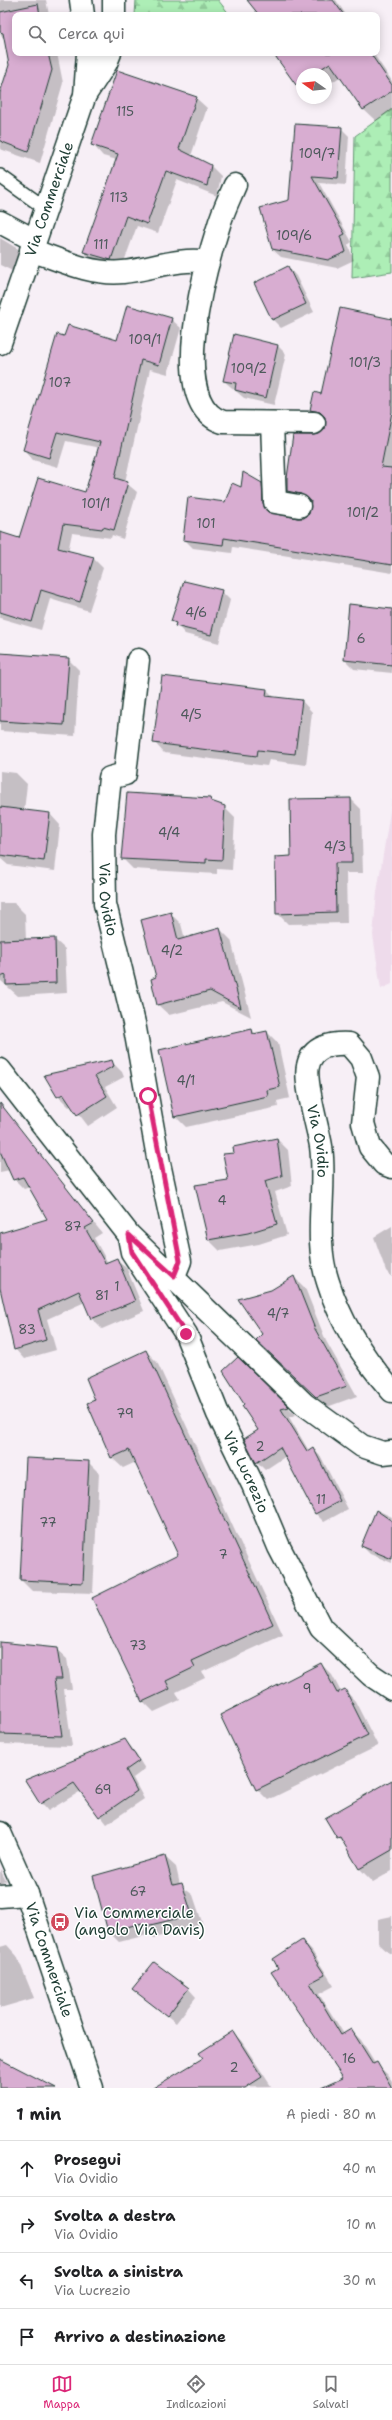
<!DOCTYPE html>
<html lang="it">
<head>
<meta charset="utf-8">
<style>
	:root { --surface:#fff; --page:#f6f6f6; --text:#202124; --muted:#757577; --line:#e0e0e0; --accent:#db2777 }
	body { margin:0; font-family:"Shantell Sans",sans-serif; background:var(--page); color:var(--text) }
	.compass { position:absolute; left:296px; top:68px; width:36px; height:36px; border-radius:50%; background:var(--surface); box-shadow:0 2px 10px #0003; rotate:284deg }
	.stop { position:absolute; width:12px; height:12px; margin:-9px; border:3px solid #db2777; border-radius:50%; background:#fff }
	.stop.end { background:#db2777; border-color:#fff; box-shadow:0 1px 4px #0008 }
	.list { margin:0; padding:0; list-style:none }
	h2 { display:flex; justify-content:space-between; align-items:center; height:52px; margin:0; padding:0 16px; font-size:17px }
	h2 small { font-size:13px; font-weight:400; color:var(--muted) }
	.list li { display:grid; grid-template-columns:26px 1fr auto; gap:12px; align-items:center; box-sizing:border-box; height:56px; padding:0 16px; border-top:1px solid var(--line) }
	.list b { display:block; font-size:15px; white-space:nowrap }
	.list p { margin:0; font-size:13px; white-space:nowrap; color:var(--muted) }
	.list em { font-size:13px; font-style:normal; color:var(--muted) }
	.icon { flex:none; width:22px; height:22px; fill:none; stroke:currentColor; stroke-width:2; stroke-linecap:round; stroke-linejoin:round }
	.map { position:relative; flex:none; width:392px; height:2088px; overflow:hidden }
	.search { position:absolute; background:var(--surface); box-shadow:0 2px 10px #0003; left:12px; right:12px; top:12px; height:44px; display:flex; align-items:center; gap:10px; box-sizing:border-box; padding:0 14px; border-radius:8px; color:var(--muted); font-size:15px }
	.sheet { height:276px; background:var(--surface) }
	nav { display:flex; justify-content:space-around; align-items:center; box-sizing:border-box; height:56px; border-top:1px solid var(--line); background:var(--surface); font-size:11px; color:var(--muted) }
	nav a { display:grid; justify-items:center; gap:2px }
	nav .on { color:var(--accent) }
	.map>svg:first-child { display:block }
	.built { fill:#eedbeb }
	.forest { fill:url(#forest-firs); stroke:#669675 }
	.shadow { fill:#0003 }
	.building { fill:#d8add1; stroke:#1f3d34 }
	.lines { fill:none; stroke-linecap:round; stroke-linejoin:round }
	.service-casing { stroke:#1f3d34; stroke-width:16 }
	.minor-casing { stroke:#1f3d34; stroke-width:25 }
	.secondary-casing { stroke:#1f3d34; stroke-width:25 }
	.service { stroke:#fff; stroke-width:13 }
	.minor { stroke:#fff; stroke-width:22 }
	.secondary { stroke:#fff; stroke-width:22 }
	.route { stroke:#db2777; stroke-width:5 }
	.labels { text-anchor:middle; stroke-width:3; stroke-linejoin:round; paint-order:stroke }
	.number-label { font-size:13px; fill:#4d595b }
	.street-label { font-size:15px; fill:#1f3d34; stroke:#fff }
	.poi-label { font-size:15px; fill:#1f3d34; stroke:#fff; text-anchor:start }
</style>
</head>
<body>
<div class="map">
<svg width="392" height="2088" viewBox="0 0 392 2088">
	<defs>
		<pattern id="forest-firs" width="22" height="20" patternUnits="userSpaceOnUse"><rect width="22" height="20" fill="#adeeb6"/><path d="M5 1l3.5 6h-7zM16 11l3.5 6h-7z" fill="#94cd9d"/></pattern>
	</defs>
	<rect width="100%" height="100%" fill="#f7eff6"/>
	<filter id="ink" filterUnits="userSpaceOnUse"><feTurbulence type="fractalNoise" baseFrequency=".025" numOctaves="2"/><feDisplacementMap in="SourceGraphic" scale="8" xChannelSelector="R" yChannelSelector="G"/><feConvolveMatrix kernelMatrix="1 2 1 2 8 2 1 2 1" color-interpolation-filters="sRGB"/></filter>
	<g filter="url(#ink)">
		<polygon class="built" points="392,799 392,984 381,989 373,935 377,892"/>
		<g class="forest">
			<polygon points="136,0 218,0 230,15 135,15"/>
			<polygon points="392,109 392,272 352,278 355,136"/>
		</g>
		<g class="shadow">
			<polygon points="0,0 46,0 49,15 15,15 15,53 57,53 63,83 40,163 0,149 0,96 10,65 6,45 0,32"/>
			<polygon points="248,0 336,0 346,15 260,15"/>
			<polygon points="275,53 373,53 392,81 392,111 376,121 363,109 340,77 326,86 326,74 302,74 302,90"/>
			<polygon points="196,98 207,108 191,156 211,166 221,176 217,196 177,180 158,233 137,226 121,270 94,263 84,252 117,160 103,156 93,145"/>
			<polygon points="341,128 349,136 346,185 319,183 352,242 348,245 354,260 337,268 281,257 272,249 290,201"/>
			<polygon points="0,238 18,249 27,257 21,275 0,265"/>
			<polygon points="288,267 296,276 314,312 281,328 273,320 255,283"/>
			<polygon points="171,319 181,328 168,374 150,369 125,482 137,492 123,539 112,535 111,538 72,533 68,552 93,558 103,568 89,611 50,599 41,630 0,618 0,533 20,539 85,494 100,448 66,441 58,467 33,460 24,450 118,341"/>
			<polygon points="392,320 392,573 233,547 232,553 193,548 184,539 242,488 261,484 271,494 271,513 297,519 304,518 310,514 311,503 297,500 288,491 315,436 326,430 326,420 320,419 311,410 321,395"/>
			<polygon points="278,346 286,354 274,405 244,398 224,381"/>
			<polygon points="221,591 230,600 219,643 185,634 173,621"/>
			<polygon points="392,610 392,673 354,669 345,660"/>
			<polygon points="0,654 68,659 79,670 75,736 0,731"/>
			<polygon points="267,690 275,698 302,701 312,712 306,765 269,760 267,766 164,753 154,742"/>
			<polygon points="0,771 16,773 27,784 24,811 50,814 60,825 55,871 8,865 0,858"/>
			<polygon points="210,799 215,804 224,807 235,818 232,870 217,869 217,874 133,869 122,858"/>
			<polygon points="351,799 361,809 363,873 346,873 347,923 288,924 277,913 292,857"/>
			<polygon points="0,903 14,903 25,914 26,940 54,939 65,949 67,993 18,996 0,980"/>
			<polygon points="170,913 181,924 185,939 220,929 231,940 251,1017 222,1002 169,1015 158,1005 157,977"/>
			<polygon points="252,1030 256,1034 267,1032 278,1043 290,1098 277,1101 278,1107 186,1127 175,1116"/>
			<polygon points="111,1061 122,1072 124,1077 105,1087 117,1107 88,1126 72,1105 69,1107 58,1096"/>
			<polygon points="2,1107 102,1233 94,1238 108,1263 117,1259 127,1269 144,1311 102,1329 92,1319 85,1302 47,1319 56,1350 24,1359 15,1349 2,1294 0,1292 0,1234 49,1220 30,1187 24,1189 14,1179 10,1170 0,1172 0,1108"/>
			<polygon points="277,1139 288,1150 292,1186 275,1192 287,1235 259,1244 220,1251 209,1240 196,1186 229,1181 235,1154"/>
			<polygon points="392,1226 392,1277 386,1271 374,1237"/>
			<polygon points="294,1277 305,1288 326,1341 357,1396 327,1407 268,1351 263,1335 272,1291"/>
			<polygon points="146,1351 157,1362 283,1635 202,1672 205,1678 176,1692 180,1700 154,1712 143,1701 179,1556 136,1462 123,1468 112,1458 89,1404 97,1401"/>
			<polygon points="238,1359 296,1415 289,1417 309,1451 313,1449 321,1457 348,1509 324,1522 316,1514 286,1456 265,1470 257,1462 259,1431 245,1405"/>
			<polygon points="88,1462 99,1473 93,1593 32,1591 21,1580"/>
			<polygon points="377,1510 392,1517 392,1563 370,1554 362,1546"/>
			<polygon points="0,1643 56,1649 67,1659 72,1689 64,1689 72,1746 0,1744"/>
			<polygon points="321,1664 332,1675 341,1692 345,1690 355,1701 378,1746 268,1800 257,1789"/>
			<polygon points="125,1740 132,1748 145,1769 133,1778 144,1799 107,1824 81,1791 48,1811 41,1803 26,1780"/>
			<polygon points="392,1781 392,1871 373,1882 360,1869 347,1846 338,1837"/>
			<polygon points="165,1857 176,1867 180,1885 193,1895 203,1925 154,1938 151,1934 119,1942 108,1931"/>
			<polygon points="0,1869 6,1881 0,1884"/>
			<polygon points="392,1916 392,1953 389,1953 378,1943 378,1919"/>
			<polygon points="302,1941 312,1951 334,1986 319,1994 344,2034 351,2030 361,2040 376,2064 387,2074 392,2081 392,2088 351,2088 279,1969"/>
			<polygon points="7,1945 17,1956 34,1998 0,2008 0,1947"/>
			<polygon points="188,1988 196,1997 176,2023 134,1989"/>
			<polygon points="233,2032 242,2042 271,2086 158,2088 204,2058"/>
		</g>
		<g class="building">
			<polygon points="247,0 333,0 344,15 259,15"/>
			<polygon points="38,4 40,15 15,15 15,53 48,53 52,70 28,152 0,141 0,93 9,65 3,33 0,32 0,12"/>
			<polygon points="273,53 370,53 392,85 392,91 363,110 330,63 313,74 302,74 302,81 296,85"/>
			<polygon points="117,70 197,97 179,149 211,165 207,186 166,171 147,224 126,216 111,260 83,252 118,154 91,145"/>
			<polygon points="295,124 342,127 338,178 312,176 345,234 341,236 346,252 328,260 272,249 260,208 289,200"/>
			<polygon points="288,266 306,304 272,320 254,283"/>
			<polygon points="127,305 172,318 159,365 141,360 115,478 128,482 114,530 103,527 102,529 63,524 58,548 94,557 80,602 41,590 32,622 0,612 0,532 19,538 38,478 85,492 100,442 57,432 49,458 23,450 57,334 64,336 68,325 117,340"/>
			<polygon points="340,308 392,319 392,412 381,467 392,468 392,565 224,538 223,545 183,540 188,497 225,502 232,483 241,487 243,472 262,483 263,503 268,512 297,518 304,518 309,514 311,501 301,494 287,491 287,478 293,435 314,435 325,429 325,417 320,412 310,410 314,392 321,394"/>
			<polygon points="234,334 278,345 266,398 235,390 236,383 223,381"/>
			<polygon points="184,581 222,590 211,635 175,626 176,623 171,621"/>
			<polygon points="349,604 392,609 392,665 344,660"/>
			<polygon points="0,653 69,658 64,725 0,721"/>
			<polygon points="162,676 267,689 266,696 302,700 295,754 258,750 257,756 153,743"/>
			<polygon points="127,793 210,798 211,801 225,806 222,860 206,859 206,863 121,859"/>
			<polygon points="351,798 352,863 335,863 336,912 276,914 275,857 291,856 290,799"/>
			<polygon points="0,807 50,813 44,861 0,855"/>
			<polygon points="171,912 178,940 220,928 241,1008 210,991 157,1005 151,979 156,977 141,920"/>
			<polygon points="55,938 56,983 6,985 6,975 0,977 0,940"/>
			<polygon points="252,1029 253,1034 267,1031 280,1087 267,1090 268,1096 174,1117 159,1050"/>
			<polygon points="112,1060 114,1066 95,1076 107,1096 77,1115 63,1094 57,1097 44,1075"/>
			<polygon points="0,1103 94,1223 85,1228 105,1263 117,1258 135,1301 91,1319 79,1291 38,1310 46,1340 14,1350 0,1288 0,1233 47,1219 23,1177 13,1180 0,1151"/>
			<polygon points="277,1138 282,1176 265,1181 277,1224 248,1233 208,1240 195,1185 228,1180 223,1154 234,1153 233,1147"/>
			<polygon points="294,1276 315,1329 347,1386 316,1397 256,1340 262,1334 238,1299 271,1290"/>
			<polygon points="146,1350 273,1624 192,1661 195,1667 166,1681 170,1689 142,1702 92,1598 178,1555 129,1450 111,1458 87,1403 95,1400 86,1378"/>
			<polygon points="238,1357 289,1407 281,1409 307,1451 313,1447 340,1501 315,1514 280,1447 256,1463 244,1439 258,1430 242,1406 244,1404 223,1371"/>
			<polygon points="26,1458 89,1461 83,1583 20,1580"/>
			<polygon points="376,1510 392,1521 392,1559 361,1546"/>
			<polygon points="0,1642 57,1648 62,1679 54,1679 62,1736 0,1734"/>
			<polygon points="321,1663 337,1693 345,1689 368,1735 256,1790 220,1715"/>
			<polygon points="125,1739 139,1761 126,1770 137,1791 99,1817 74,1783 40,1804 25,1780"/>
			<polygon points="392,1780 392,1850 359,1869 340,1837 337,1838 325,1818"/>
			<polygon points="165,1856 173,1885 182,1883 192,1915 142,1927 142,1923 108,1932 93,1876"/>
			<polygon points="302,1940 325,1975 310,1983 341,2035 351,2029 373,2064 377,2062 392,2088 321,2088 343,2078 271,1972 278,1968 273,1959"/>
			<polygon points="154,1962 189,1988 167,2016 132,1989"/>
			<polygon points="233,2031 262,2077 245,2088 153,2088 203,2058 199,2053"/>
			<polygon points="0,2059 56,2088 0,2088"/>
		</g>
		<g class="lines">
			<g class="service-casing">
				<polyline id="service" points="0,176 45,208"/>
			</g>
			<g class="minor-casing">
				<g id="minor">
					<polyline points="114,0 114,15"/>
					<polyline points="85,95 106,63 110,53"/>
					<path d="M235,185C229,199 222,213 218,228C205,269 166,404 223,422L314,423"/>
					<polyline points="0,222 34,240"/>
					<path d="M31,250C60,260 91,275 123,272C152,269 179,257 208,262"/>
					<polyline points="272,423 275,502 299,506"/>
					<path id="s1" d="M138,660L125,774L110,778L104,834L105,904L134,1023L159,1163L180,1261L174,1276"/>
					<polyline points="0,1070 129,1235 304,1404 362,1446 383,1453 392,1452"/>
					<path id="s2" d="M392,1167L384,1164L370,1147L363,1123L368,1077L361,1058L349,1044C332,1043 312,1046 308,1066C304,1082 318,1128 321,1146C327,1191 313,1238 328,1282C341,1324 363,1358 392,1391"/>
					<path id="s3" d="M130,1242L132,1252L186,1334L218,1414L253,1485L279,1547L321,1628L371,1675L392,1689"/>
					<polyline points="0,1896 27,1894"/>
				</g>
			</g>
			<g class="secondary-casing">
				<g id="secondary">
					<polyline points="81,0 83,15"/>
					<path id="s4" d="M0,343L85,95L88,53"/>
					<path id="s5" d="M0,1833L27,1894L92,2088"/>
				</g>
			</g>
			<use href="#service" class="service"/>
			<use href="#minor" class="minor"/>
			<use href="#secondary" class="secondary"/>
		</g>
	</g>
	<g class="lines" filter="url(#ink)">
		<polyline class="route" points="148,1096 180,1261 174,1276 129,1235 132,1252 186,1334"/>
	</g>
	<defs>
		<g id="bus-disc" transform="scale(1)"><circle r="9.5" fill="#d1495b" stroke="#fff"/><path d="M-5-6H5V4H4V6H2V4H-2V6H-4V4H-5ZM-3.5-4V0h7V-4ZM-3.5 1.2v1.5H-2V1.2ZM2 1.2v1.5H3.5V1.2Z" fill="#fff"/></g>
	</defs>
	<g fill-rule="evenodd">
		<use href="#bus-disc" x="60" y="1922"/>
	</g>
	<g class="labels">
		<g class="number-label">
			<text x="125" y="116">115</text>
			<text x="317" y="158">109/7</text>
			<text x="119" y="202">113</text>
			<text x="294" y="240">109/6</text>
			<text x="101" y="249">111</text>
			<text x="145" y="344">109/1</text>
			<text x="365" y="367">101/3</text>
			<text x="249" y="373">109/2</text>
			<text x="60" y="387">107</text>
			<text x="96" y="508">101/1</text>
			<text x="363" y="517">101/2</text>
			<text x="206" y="528">101</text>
			<text x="196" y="617">4/6</text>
			<text x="361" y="643">6</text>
			<text x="191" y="719">4/5</text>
			<text x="169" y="837">4/4</text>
			<text x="335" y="851">4/3</text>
			<text x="172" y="955">4/2</text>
			<text x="186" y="1085">4/1</text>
			<text x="222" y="1205">4</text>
			<text x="73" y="1231">87</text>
			<text x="117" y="1291">1</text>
			<text x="102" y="1300">81</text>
			<text x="278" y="1318">4/7</text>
			<text x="27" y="1334">83</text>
			<text x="125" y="1418">79</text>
			<text x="260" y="1451">2</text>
			<text x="321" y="1504">11</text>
			<text x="48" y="1527">77</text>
			<text x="223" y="1559">7</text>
			<text x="138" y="1650">73</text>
			<text x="307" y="1693">9</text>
			<text x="103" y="1794">69</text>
			<text x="138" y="1896">67</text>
			<text x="349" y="2063">16</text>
			<text x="234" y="2072">2</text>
		</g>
		<g class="street-label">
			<text dy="5" stroke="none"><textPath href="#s4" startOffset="152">Via Commerciale</textPath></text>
			<text dy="5" stroke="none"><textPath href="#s1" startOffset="252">Via Ovidio</textPath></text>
			<text dy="5" stroke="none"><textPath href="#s2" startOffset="268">Via Ovidio</textPath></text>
			<text dy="5" stroke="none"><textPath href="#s3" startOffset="259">Via Lucrezio</textPath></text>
			<text dy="5" stroke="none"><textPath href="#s5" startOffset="136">Via Commerciale</textPath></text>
		</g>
		<g class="poi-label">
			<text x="74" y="1918">Via Commerciale<tspan x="74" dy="17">(angolo Via Davis)</tspan></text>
		</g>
	</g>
</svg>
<svg class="compass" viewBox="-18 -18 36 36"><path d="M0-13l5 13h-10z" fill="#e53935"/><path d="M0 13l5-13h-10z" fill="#757577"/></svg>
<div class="stop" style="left:148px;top:1096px"></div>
<div class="stop end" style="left:186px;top:1334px"></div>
<div class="search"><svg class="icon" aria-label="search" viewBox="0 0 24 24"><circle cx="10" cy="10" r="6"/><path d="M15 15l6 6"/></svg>Cerca qui</div>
</div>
<section class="sheet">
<h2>1 min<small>A piedi · 80 m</small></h2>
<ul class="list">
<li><svg class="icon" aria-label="ahead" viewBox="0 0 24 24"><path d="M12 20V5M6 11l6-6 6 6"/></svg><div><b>Prosegui</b><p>Via Ovidio</p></div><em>40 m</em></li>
<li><svg class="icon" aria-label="right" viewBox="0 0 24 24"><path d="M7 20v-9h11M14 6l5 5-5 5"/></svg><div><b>Svolta a destra</b><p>Via Ovidio</p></div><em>10 m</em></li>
<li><svg class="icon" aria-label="left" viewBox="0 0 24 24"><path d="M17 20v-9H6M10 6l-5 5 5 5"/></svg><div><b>Svolta a sinistra</b><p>Via Lucrezio</p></div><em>30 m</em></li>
<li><svg class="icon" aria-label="arrive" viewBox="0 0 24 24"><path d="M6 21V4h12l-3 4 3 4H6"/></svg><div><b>Arrivo a destinazione</b></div></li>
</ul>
</section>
<nav>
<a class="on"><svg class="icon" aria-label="map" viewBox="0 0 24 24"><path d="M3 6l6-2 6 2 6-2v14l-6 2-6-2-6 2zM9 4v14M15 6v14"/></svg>Mappa</a>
<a><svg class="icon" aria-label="directions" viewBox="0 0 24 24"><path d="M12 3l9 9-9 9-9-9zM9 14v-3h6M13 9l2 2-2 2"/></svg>Indicazioni</a>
<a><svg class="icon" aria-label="saved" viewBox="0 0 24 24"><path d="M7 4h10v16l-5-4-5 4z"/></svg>Salvati</a>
</nav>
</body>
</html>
